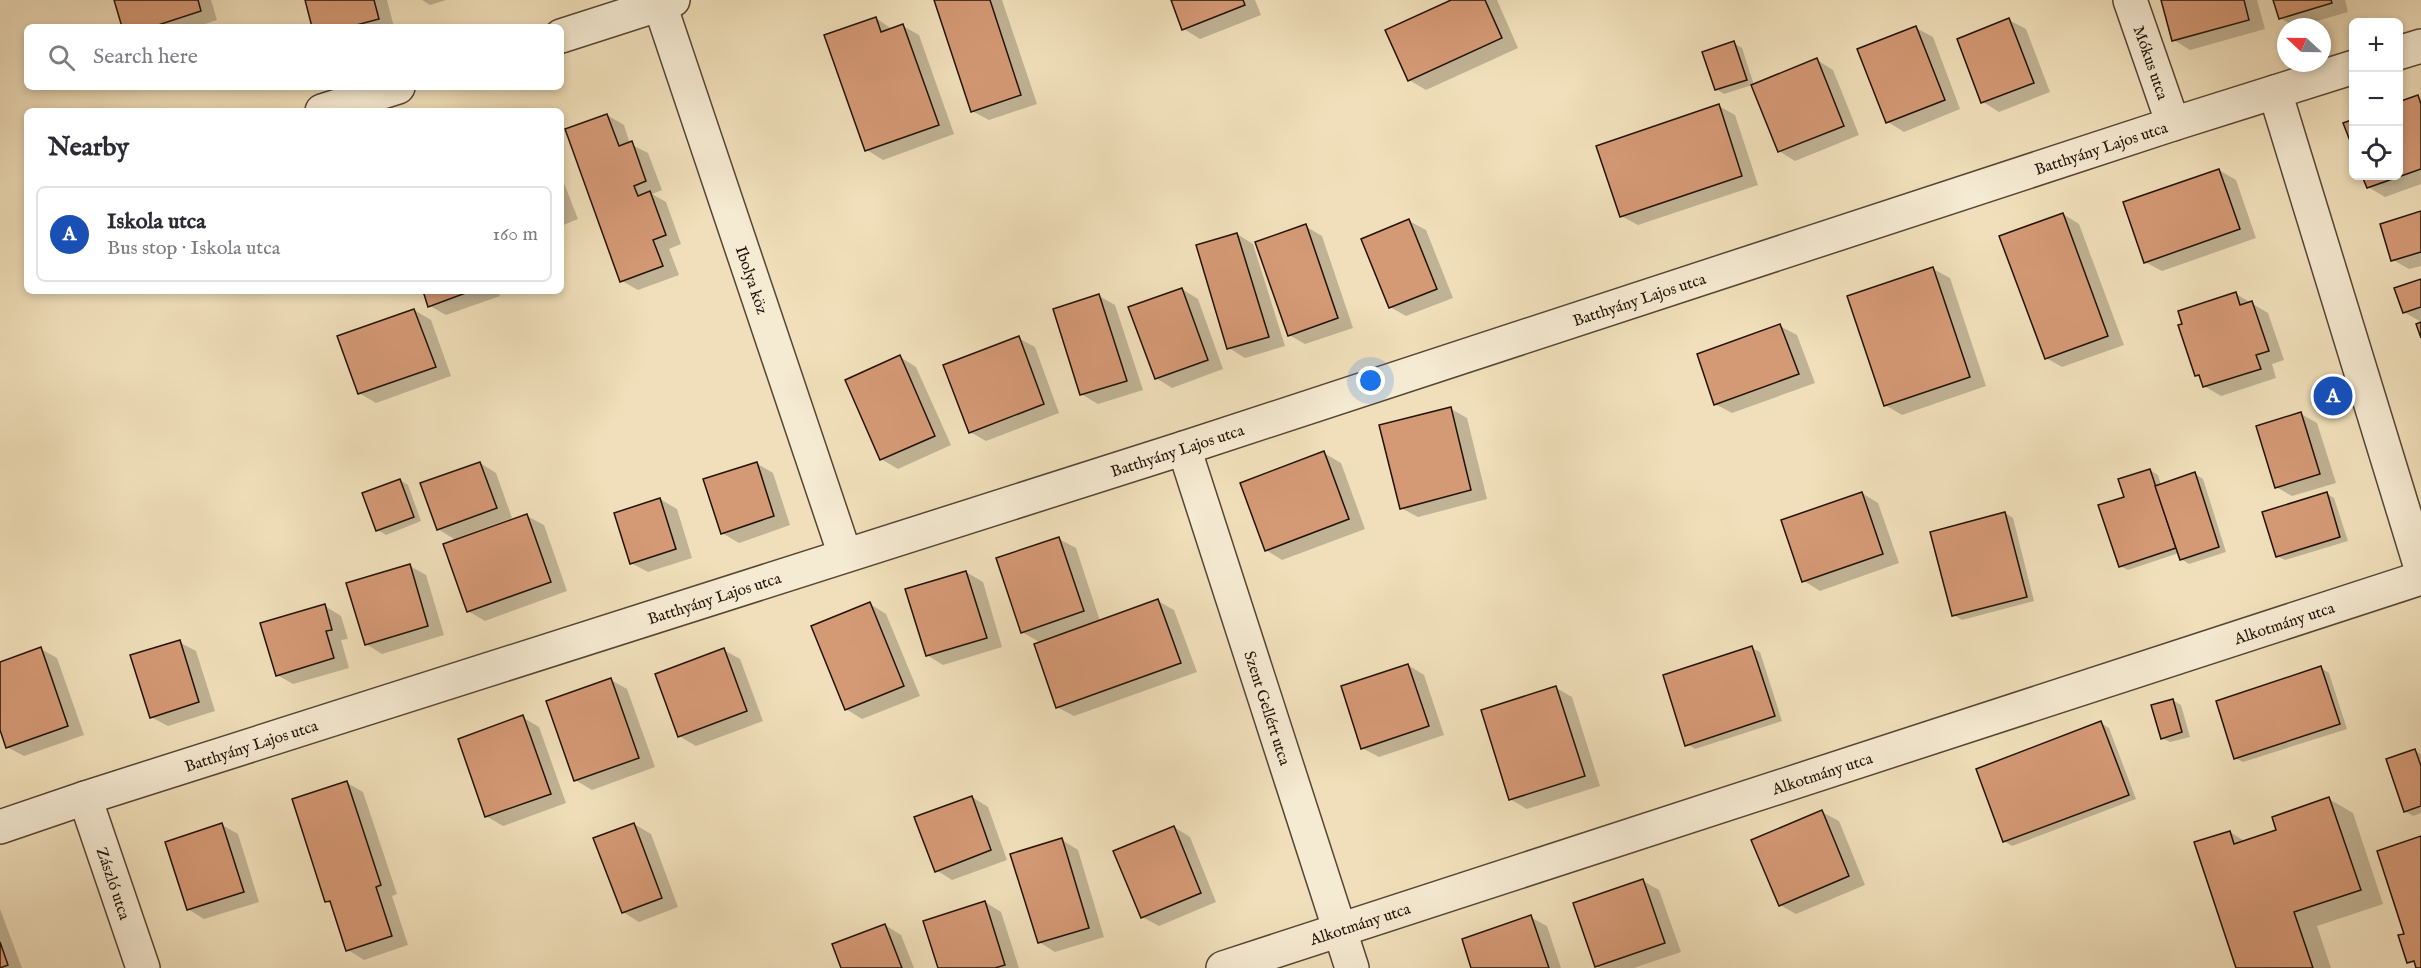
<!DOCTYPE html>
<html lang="en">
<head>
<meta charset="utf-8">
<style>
	:root { --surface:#fff; --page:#f2f2f3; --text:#2b2b33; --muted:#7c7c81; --line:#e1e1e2; --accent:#b45309 }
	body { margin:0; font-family:"IM FELL English",serif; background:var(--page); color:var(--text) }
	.controls { position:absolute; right:18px; top:18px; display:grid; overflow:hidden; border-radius:9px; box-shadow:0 3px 9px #0003 }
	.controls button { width:54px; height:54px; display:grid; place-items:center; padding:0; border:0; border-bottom:2px solid var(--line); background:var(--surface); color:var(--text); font:30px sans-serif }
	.compass { position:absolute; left:2277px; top:18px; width:54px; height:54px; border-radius:50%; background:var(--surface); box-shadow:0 3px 9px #0003; rotate:292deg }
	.you { position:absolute; left:1371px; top:381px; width:21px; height:21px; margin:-15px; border:4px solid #fff; border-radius:50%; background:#1a73e8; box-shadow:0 0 0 9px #1a73e833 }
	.badge { display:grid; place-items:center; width:39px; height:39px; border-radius:50%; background:var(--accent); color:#fff; font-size:20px; font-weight:700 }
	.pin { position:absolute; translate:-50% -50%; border:3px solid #fff; box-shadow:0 2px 6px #0006 }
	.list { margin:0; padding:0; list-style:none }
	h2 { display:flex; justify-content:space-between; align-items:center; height:78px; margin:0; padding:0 24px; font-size:26px }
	h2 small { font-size:20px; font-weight:400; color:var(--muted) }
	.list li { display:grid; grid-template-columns:39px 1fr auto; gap:18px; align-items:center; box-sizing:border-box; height:96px; margin:0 12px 12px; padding:0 12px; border:2px solid var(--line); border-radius:9px }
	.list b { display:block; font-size:22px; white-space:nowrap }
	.list p { margin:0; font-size:20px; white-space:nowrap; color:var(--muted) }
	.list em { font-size:20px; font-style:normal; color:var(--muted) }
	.icon { flex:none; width:33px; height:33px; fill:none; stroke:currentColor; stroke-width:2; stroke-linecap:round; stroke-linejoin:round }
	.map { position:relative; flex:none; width:2421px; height:968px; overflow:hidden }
	.search { position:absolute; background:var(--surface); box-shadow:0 3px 9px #0003; left:24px; top:24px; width:540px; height:66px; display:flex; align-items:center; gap:15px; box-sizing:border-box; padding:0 21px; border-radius:9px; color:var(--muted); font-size:22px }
	.panel { position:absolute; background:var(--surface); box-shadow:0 3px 9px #0003; left:24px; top:108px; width:540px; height:186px; border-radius:9px }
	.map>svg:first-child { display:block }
	.shadow { fill:#0003 }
	.building { fill:#d49975; stroke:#221307; stroke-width:1.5 }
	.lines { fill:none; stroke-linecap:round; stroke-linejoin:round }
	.street-casing { stroke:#564634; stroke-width:36 }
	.street { stroke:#f5ead2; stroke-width:33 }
	.labels { text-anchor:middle; stroke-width:4.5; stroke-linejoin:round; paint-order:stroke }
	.street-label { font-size:16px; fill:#221307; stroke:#f5ead2 }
</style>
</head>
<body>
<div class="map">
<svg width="2421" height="968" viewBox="0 0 2421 968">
	<rect width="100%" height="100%" fill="#f0dfba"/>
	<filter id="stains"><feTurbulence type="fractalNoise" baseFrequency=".00333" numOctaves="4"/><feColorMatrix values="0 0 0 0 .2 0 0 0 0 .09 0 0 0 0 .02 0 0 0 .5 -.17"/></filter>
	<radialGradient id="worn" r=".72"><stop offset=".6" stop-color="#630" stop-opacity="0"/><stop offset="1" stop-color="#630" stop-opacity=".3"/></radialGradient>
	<g class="shadow">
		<polygon points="116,0 211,0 217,20 196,27 124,27"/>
		<polygon points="306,0 387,0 394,27 314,27"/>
		<polygon points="422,0 446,0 430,5"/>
		<polygon points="936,0 1002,0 1037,104 989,120 972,111"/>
		<polygon points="1172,0 1255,0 1261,15 1200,39 1184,29"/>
		<polygon points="1455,0 1497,0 1518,48 1426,90 1409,80"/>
		<polygon points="2162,0 2257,0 2265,29 2190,50 2174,40"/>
		<polygon points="2275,0 2345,0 2348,12 2296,27 2280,18"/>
		<polygon points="876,18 893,30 903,26 919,35 954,134 883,160 867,150"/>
		<polygon points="2009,20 2026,29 2050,92 1999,112 1983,102"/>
		<polygon points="1916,28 1933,37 1960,109 1904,132 1888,122"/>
		<polygon points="1734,43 1742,48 1754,85 1817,60 1833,70 1859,135 1795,161 1779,151 1752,85 1724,94 1716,89"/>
		<polygon points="2418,97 2421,99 2421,184 2385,197 2368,187 2364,176 2398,176"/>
		<polygon points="1719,106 1735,115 1758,185 1638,225 1621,216"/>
		<polygon points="607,115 624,125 630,144 648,153 662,190 652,194 666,202 681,244 669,249 679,275 638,290 622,281"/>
		<polygon points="2219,170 2236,180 2256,238 2162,271 2145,262"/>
		<polygon points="561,181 564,183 578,219 561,226"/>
		<polygon points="2421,212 2421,266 2409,269 2393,260"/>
		<polygon points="2063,214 2079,224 2124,345 2062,367 2046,358"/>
		<polygon points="1409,221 1426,230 1453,298 1406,316 1390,307"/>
		<polygon points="1305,226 1322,236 1353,328 1305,344 1289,335"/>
		<polygon points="1237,234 1253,244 1285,346 1245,358 1229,348"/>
		<polygon points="1933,269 1950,278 1986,386 1902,415 1885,405"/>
		<polygon points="2421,281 2421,322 2404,312"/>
		<polygon points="1182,289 1198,299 1223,369 1172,388 1156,378"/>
		<polygon points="424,291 498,291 500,296 446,315 430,306"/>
		<polygon points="2236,294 2268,313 2284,360 2272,364 2276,378 2221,396 2204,386 2202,378 2196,375"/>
		<polygon points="1099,296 1115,305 1143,390 1098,404 1081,394"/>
		<polygon points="414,310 431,320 451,376 376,403 359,393"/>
		<polygon points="1780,326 1797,335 1815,383 1732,413 1715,404"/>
		<polygon points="1018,338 1035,347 1059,413 986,441 970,432"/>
		<polygon points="900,357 916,367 951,445 898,469 881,459"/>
		<polygon points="1451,409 1467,418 1487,499 1418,517 1401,508"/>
		<polygon points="2301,414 2317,423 2336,483 2292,496 2276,487"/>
		<polygon points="1324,453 1341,463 1365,529 1282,560 1266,550"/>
		<polygon points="480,463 496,473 512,518 454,539 438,529"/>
		<polygon points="756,463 773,473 790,525 739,543 722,533"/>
		<polygon points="2150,470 2158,475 2161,485 2195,474 2203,479 2226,552 2189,564 2181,559 2179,553 2128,570 2120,566"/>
		<polygon points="400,480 408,485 421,521 386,535 378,530"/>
		<polygon points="1862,493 1878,503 1899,563 1820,591 1804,581"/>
		<polygon points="2326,493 2334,498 2348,541 2285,560 2277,556"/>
		<polygon points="660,499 677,509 692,558 648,572 631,563"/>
		<polygon points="2005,513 2013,518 2034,601 1962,620 1954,615"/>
		<polygon points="527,516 544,525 567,591 485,621 468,611"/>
		<polygon points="1059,539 1076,548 1100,621 1158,601 1174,610 1197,672 1074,716 1057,707 1041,643 1022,632"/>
		<polygon points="410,566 426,575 444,635 382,654 366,644"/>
		<polygon points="966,572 983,582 1002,647 943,665 927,655"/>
		<polygon points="870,604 886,614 920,696 862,719 846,709"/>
		<polygon points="325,606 341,616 348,639 341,640 349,668 293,684 277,675"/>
		<polygon points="179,642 196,651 215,711 168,726 151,717"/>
		<polygon points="1752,648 1760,652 1782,721 1695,749 1687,744"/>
		<polygon points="41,649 57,658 84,735 24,756 7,747 0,726 0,663"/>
		<polygon points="724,650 740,659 763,721 696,746 679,736"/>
		<polygon points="1408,665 1424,675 1444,735 1379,757 1362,748"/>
		<polygon points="2321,668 2329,673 2347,729 2243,762 2235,758"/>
		<polygon points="611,680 627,689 655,767 592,790 575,780"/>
		<polygon points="1556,688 1572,697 1600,786 1527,809 1510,799"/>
		<polygon points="2172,700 2181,705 2190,737 2170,742 2162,738"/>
		<polygon points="522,717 539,727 566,803 503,826 486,816"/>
		<polygon points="2101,723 2109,728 2136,799 2012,846 2004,841"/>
		<polygon points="2415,751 2421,754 2421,813 2413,816 2405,811"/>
		<polygon points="347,783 363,792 397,894 392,896 408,945 364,960 348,950 333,905 326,901"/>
		<polygon points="972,797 988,807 1007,860 952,880 936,870"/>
		<polygon points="2329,799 2353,813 2383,904 2317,926 2331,968 2238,968 2230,832 2246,842 2278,831"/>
		<polygon points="1822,812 1839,821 1865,885 1796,914 1780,905"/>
		<polygon points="634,824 651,834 678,907 639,922 623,912"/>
		<polygon points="222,825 238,834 259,902 204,919 188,909"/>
		<polygon points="1174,827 1190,837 1216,902 1159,926 1142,917"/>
		<polygon points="1062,840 1078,850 1104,937 1055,952 1039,942"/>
		<polygon points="1643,881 1659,890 1681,952 1634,968 1600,968 1596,966"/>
		<polygon points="985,902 1001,912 1019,968 940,968"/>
		<polygon points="0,909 22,968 0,968"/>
		<polygon points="1530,917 1547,926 1561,968 1473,968"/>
		<polygon points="885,925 901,935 914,968 843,968"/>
	</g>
	<g class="building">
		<polygon points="114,0 198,0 201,11 152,27 122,27"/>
		<polygon points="305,0 374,0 379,19 349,27 312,27"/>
		<polygon points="934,0 990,0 1021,95 971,112"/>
		<polygon points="1171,0 1243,0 1245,5 1182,30"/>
		<polygon points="1451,0 1485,0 1502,38 1408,81 1385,30"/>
		<polygon points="2161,0 2244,0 2249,20 2172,41"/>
		<polygon points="2273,0 2331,0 2332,3 2279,19"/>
		<polygon points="876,17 881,32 903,24 939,125 865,151 824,35"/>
		<polygon points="2009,18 2034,83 1981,103 1957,39"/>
		<polygon points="1916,26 1945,100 1886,123 1857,49"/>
		<polygon points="1734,41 1747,80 1715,90 1702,52"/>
		<polygon points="1817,58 1844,126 1778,152 1751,85"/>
		<polygon points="2418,95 2421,104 2421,169 2367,188 2362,176 2398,176 2398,102"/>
		<polygon points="1719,104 1742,176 1620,217 1596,146"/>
		<polygon points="607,114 619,146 632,141 646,181 634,186 638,196 650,191 666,235 653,240 663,266 620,282 565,129"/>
		<polygon points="2354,119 2354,151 2343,123"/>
		<polygon points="2219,169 2240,229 2144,263 2123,202"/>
		<polygon points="2421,211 2421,252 2391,261 2380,224"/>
		<polygon points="2063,213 2108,336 2045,359 1999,236"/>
		<polygon points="1409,219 1437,289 1389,308 1361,239"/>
		<polygon points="1306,224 1338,318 1288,336 1255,242"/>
		<polygon points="1237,233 1269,337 1227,349 1196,245"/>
		<polygon points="1933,267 1970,377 1884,406 1847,296"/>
		<polygon points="2421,279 2421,307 2403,313 2394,288"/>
		<polygon points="1182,288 1208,360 1155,379 1128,307"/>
		<polygon points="423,291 471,291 428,307"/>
		<polygon points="2236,292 2240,305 2252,301 2269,351 2256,355 2261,369 2203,387 2199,375 2195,376 2178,325 2182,324 2178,311"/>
		<polygon points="1099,294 1127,381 1080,395 1053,309"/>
		<polygon points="414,309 436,367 358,394 337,336"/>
		<polygon points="2421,322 2421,338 2416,324"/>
		<polygon points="1780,324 1799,374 1714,405 1697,354"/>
		<polygon points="1019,336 1044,404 969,433 943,365"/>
		<polygon points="900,355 935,436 880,460 845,380"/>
		<polygon points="1451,407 1471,490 1400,509 1379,425"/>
		<polygon points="2301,412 2320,474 2275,488 2256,426"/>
		<polygon points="1324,451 1349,519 1265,551 1240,483"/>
		<polygon points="480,462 497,508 437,530 420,483"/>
		<polygon points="757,462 774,516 721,534 703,479"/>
		<polygon points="2150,469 2176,548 2119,567 2098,505 2124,497 2118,479"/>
		<polygon points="2195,472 2219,547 2180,560 2155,486"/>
		<polygon points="400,479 414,517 376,531 362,493"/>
		<polygon points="1862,492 1883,554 1802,582 1781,520"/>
		<polygon points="2327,492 2340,537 2276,557 2262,512"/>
		<polygon points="660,498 676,549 630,564 614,513"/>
		<polygon points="2005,512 2027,597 1952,616 1930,532"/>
		<polygon points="527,514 551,582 467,612 443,544"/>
		<polygon points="1059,537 1084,611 1021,633 996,558"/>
		<polygon points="410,564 428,626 365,645 346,583"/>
		<polygon points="966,571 987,638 926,656 905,589"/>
		<polygon points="1158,599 1181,663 1056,708 1034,644"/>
		<polygon points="870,602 904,686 845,710 811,626"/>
		<polygon points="325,604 332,630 326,631 334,658 276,676 260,623"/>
		<polygon points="180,640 199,702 150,718 130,655"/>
		<polygon points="1752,646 1775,716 1685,746 1663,675"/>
		<polygon points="41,647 68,726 6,748 0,730 0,662"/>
		<polygon points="724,648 747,711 678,737 655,674"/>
		<polygon points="1408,664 1429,726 1361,749 1341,686"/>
		<polygon points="2321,666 2340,724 2234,759 2216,701"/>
		<polygon points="611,678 639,758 574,781 546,701"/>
		<polygon points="1556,686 1585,776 1509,800 1481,710"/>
		<polygon points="2173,699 2182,732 2161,739 2151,705"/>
		<polygon points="523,715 551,794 485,817 458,739"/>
		<polygon points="2101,721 2129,795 2003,842 1976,769"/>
		<polygon points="2415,749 2421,766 2421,806 2404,812 2386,759"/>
		<polygon points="347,781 381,885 376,887 392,936 346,951 330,901 325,902 292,799"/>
		<polygon points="972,796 991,850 935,872 914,817"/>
		<polygon points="2329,797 2361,890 2294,912 2313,968 2236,968 2194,842 2230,831 2234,844 2276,830 2272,817"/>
		<polygon points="1822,810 1849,876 1779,906 1751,840"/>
		<polygon points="222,823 244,892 187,910 165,842"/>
		<polygon points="634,823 662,898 622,913 593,838"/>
		<polygon points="1174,826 1201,893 1141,918 1113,851"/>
		<polygon points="2421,836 2421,968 2416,968 2414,961 2407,963 2398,935 2404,934 2377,851"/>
		<polygon points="1062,838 1089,928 1038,943 1010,854"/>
		<polygon points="1643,879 1665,943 1595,967 1573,903"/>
		<polygon points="985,901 1005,965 995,968 938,968 923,921"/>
		<polygon points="1531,915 1549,968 1471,968 1462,939"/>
		<polygon points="885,924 902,968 841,968 832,944"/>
		<polygon points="0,942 8,965 0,968"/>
	</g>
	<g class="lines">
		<g class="street-casing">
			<g id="street">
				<path id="s1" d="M2130,0L2173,124"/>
				<path id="s2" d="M660,5L845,555"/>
				<polyline points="561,36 673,0"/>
				<polyline points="2398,53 2421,46"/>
				<polyline points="2275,92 2421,568"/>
				<polyline points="322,111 398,87"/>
				<path id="s3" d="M1184,448L1352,968"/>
				<path id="s4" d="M85,798L143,968"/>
				<path id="s5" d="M0,827L85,798L1184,448L2173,124L2354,67"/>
				<path id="s6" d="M1223,968L2421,578"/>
			</g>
		</g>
		<use href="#street" class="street"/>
	</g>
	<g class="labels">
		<g class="street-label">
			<text dy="6" stroke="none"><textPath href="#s1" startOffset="66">Mókus utca</textPath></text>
			<text dy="6" stroke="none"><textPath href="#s5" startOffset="2208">Batthyány Lajos utca</textPath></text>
			<text dy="6" stroke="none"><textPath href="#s2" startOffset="290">Ibolya köz</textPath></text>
			<text dy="6" stroke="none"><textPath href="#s5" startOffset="1722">Batthyány Lajos utca</textPath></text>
			<text dy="6" stroke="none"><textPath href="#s5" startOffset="1236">Batthyány Lajos utca</textPath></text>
			<text dy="6" stroke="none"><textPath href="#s5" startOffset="750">Batthyány Lajos utca</textPath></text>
			<text dy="6" stroke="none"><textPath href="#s6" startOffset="1116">Alkotmány utca</textPath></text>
			<text dy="6" stroke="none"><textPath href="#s3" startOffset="273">Szent Gellért utca</textPath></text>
			<text dy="6" stroke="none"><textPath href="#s5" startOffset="264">Batthyány Lajos utca</textPath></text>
			<text dy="6" stroke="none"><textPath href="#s6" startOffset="630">Alkotmány utca</textPath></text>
			<text dy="6" stroke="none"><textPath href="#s4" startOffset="90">Zászló utca</textPath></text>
			<text dy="6" stroke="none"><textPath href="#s6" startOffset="144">Alkotmány utca</textPath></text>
		</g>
	</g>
	<rect width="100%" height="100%" filter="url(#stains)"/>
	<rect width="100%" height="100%" fill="url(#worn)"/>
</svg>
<div class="controls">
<button>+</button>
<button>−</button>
<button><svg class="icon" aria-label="locate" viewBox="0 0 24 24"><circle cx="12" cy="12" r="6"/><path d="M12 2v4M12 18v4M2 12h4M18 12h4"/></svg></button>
</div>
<svg class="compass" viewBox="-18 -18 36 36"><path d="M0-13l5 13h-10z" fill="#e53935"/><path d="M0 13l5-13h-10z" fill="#7c7c81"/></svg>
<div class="you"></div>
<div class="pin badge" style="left:2333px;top:396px;background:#1a4fb4">A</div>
<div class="search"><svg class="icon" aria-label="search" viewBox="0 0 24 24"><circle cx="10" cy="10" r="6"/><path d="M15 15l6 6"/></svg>Search here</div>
<section class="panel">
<h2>Nearby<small></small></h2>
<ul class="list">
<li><span class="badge" style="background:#1a4fb4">A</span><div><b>Iskola utca</b><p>Bus stop · Iskola utca</p></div><em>160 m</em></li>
</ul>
</section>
</div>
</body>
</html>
